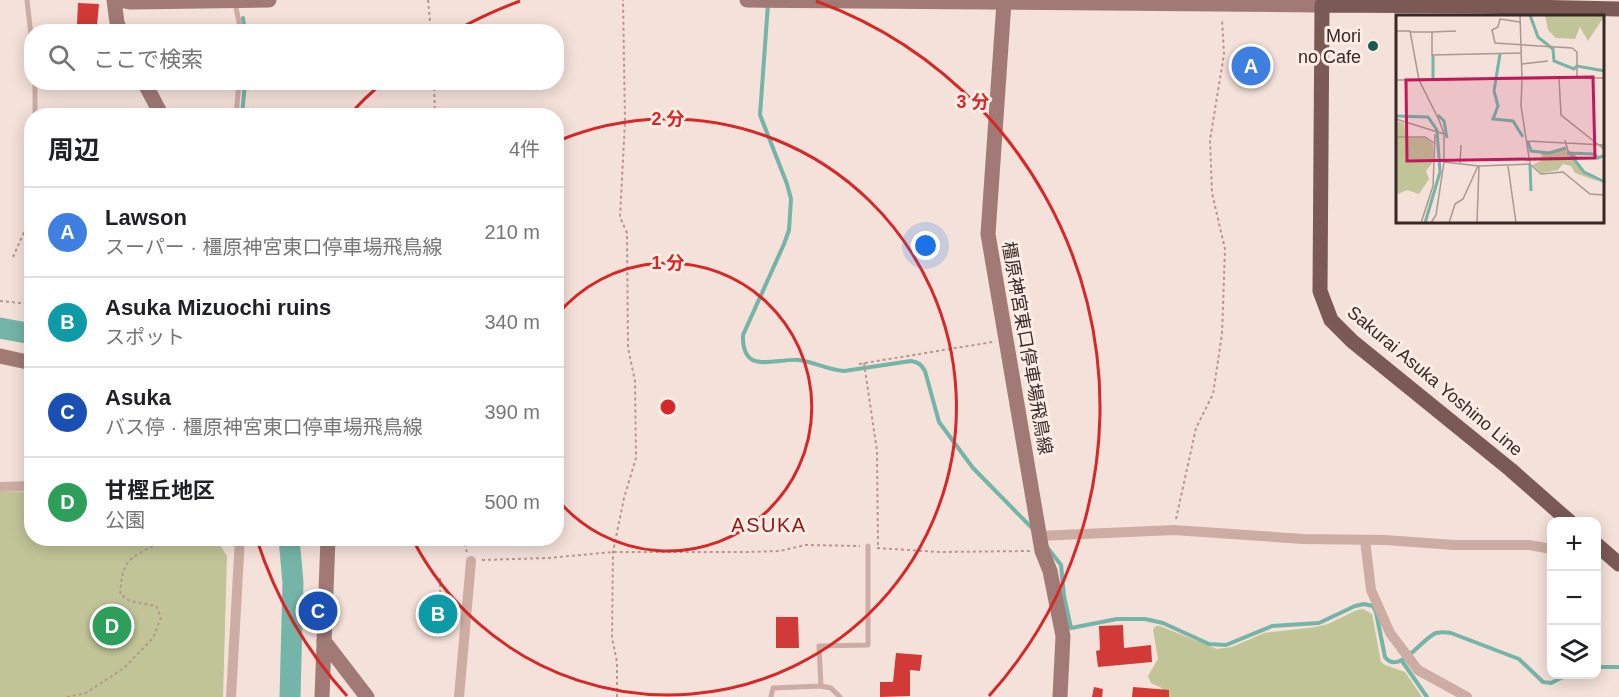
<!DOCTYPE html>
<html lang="ja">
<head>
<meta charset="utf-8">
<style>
	:root { --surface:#fff; --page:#f2f2f2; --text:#202124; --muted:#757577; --line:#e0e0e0; --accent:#175d52 }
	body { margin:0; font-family:Arial,"Noto Sans JP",sans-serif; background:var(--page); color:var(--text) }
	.controls { position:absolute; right:18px; bottom:18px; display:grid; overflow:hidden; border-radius:12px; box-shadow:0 3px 15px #0003 }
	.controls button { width:54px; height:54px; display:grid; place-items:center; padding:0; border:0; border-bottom:2px solid var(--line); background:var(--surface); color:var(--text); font:30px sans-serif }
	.you { position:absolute; left:926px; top:246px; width:21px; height:21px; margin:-15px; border:4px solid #fff; border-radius:50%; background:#1a73e8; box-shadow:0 0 0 9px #1a73e833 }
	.badge { display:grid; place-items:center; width:39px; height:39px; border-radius:50%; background:var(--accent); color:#fff; font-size:20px; font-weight:700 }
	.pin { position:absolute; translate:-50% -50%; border:3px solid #fff; box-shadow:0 2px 6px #0006 }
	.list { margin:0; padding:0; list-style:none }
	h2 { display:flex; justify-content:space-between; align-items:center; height:78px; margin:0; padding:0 24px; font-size:26px }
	h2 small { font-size:20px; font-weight:400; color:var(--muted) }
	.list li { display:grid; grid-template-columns:39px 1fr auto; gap:18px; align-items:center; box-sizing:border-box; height:90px; padding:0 24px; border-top:2px solid var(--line) }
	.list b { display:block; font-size:22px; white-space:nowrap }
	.list p { margin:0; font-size:20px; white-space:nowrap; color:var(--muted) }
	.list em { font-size:20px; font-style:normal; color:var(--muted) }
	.icon { flex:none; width:33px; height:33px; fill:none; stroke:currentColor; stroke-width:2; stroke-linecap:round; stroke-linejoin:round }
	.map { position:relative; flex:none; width:1619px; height:697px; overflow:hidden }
	.search { position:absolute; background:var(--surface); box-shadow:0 3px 15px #0003; left:24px; top:24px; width:540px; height:66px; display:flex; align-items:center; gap:15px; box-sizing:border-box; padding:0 21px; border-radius:24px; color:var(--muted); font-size:22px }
	.panel { position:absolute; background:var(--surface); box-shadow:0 3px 15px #0003; left:24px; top:108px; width:540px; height:438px; border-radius:24px }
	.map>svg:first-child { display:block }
	.green { fill:#c0c497 }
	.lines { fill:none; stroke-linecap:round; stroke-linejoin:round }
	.stream { stroke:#75b4a8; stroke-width:4 }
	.river { stroke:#75b4a8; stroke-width:21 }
	.building { fill:#d23a38 }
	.path { stroke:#b9968d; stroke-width:2; stroke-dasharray:3 3; stroke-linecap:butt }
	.lane { stroke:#cdada3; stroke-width:5 }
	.street { stroke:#cdada3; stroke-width:10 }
	.secondary { stroke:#a17a75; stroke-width:15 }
	.primary { stroke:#7b5955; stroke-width:15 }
	.ring { fill:none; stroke:#d62828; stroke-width:3 }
	.poi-dot { fill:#175d52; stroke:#fbece5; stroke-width:2 }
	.labels { text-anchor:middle; stroke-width:6; stroke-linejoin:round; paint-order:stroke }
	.poi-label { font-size:18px; fill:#382826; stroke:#fbece5; text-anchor:end }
	.street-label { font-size:18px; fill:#382826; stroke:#fbece5 }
	.neighbourhood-label { font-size:20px; letter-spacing:1.5px; fill:#8f1817; stroke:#fbece5 }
	.inset-river { fill:none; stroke:#75b4a8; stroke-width:3 }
	.inset-road { fill:none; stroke:#a99791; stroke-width:1.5 }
	.view { fill:#c2185b; fill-opacity:0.15; stroke:#c2185b; stroke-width:3 }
	.inset-edge { fill:none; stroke:#382826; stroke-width:3 }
	.centre { fill:#d62828; stroke:#fbece5; stroke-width:3 }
	.ring-label { font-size:18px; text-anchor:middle; font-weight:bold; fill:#d62828; stroke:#fbece5; stroke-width:6; stroke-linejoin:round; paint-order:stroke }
</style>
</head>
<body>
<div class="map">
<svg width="1619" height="697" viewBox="0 0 1619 697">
	<rect width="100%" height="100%" fill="#f4e1d9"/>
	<g class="green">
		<polygon points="0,492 31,492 32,538 216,539 227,556 223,697 0,697"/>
		<polygon points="1363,609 1372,614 1381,662 1385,665 1405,672 1422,697 1162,697 1162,688 1151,683 1148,676 1158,659 1153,629 1156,626 1160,626 1217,649 1232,647 1264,633 1316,627 1328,624 1357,610"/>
	</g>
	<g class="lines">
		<g class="stream">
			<path d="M768,4L760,115L787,184L791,199L789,230L784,244L743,335C742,376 774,358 799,360C814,362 828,370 844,371L911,361C918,362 921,364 925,371L939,422L973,468L1031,527"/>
			<polyline points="243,18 245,32"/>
			<polyline points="242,116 245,82"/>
			<path d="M1047,547L1061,565L1064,596L1071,628L1117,619H1145L1163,623L1209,644L1226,645L1272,626L1319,623L1355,606L1364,604L1373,606L1376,612L1385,657C1399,676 1422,638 1436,633C1441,632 1446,632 1451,633L1519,659L1543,682L1551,683L1569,674"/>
			<polyline points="1402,661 1427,697"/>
			<polyline points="1596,667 1619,667"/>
		</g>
		<g class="river">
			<polyline points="0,328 32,334"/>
			<polyline points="289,538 293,583 290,697"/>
		</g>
	</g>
	<g class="building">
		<polygon points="78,3 99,4 97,26 77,24"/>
		<polygon points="1232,55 1271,56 1271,76 1231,75"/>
		<polygon points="776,617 798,617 799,648 776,648"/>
		<polygon points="1123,625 1124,648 1151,645 1152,662 1098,667 1096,651 1100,650 1099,626"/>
		<polygon points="896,653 922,655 920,671 910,670 910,696 880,697 880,682 893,682"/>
		<polygon points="1094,687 1103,689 1102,697 1092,697"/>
		<polygon points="1133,687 1169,690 1169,697 1132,697"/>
	</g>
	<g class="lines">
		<g class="path">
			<polyline points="428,0 431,32"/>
			<polyline points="434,82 435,116"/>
			<polyline points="13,257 32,214"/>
			<polyline points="0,301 32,304"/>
			<polyline points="864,363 877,451 878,549"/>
			<polyline points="859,364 992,342"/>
			<polyline points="1176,519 1196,428 1213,394 1222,334 1225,249 1212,193 1210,140 1224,54 1222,19"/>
			<polyline points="462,538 467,552"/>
			<polyline points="877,548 939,552 1030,551"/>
			<polyline points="482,560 548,558 613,552 746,552 780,551 805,545 860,546"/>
			<polyline points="440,593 440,575"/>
			<polyline points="435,634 435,616"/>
			<path d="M67,697L86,693L124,668L153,638L161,617L156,606L130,601L120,594C123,560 127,560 156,544V538"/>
			<polyline points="617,697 617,662 612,638 613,552 624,498 636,458 635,381 628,348 627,233 620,217 625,122 623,0"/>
		</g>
		<g class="lane">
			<polyline points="27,0 32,44"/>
			<polyline points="235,3 241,32"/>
			<polyline points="35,116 35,82"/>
			<polyline points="236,116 239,82"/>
			<polyline points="821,686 819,646 868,645 868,546"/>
			<polyline points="771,697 773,688 821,686 831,688 840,697"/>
		</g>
		<g class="street">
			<polyline points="0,487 32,486"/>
			<polyline points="1039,536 1174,530 1303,539 1385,540 1454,545 1529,545 1552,549"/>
			<polyline points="1365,540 1371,590 1390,633 1418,670 1467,697"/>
			<polyline points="231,697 240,538"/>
			<polyline points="459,697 471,561"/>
		</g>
		<g class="secondary">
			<polyline points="114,0 117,23 121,32"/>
			<polyline points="120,0 131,2 269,0"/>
			<polyline points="747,0 1322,5"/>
			<polyline points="1004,2 988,234 1042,551 1050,571 1063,636 1060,697"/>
			<polyline points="144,82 162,116"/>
			<polyline points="0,356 32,363"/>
			<polyline points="324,641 367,697"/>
			<polyline points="322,697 328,538"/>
		</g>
		<g class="primary">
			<polyline points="1570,522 1511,470 1352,341 1331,320 1320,291 1322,5 1480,6 1619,9"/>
			<polyline points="1596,544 1619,564"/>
		</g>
	</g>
	<g class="ring">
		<path d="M557 315A144 144 0 1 1 557 499"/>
		<path d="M558 141A288 288 0 1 1 413 540"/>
		<path d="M347 696A432 432 0 0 1 257 540M349 115A432 432 0 0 1 382 83M455 31A432 432 0 0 1 520 1M816 1A432 432 0 0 1 989 696"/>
	</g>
	<circle class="poi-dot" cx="1373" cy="46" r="6"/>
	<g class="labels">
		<g class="poi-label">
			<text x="1361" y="42">Mori<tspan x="1361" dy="21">no Cafe</tspan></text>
		</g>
		<g class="street-label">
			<text transform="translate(1027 348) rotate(80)" y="6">橿原神宮東口停車場飛鳥線</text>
			<text transform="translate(1435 381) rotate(40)" y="6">Sakurai Asuka Yoshino Line</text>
		</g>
		<g class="neighbourhood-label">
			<text x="769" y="532">ASUKA</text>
		</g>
	</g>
	<g transform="translate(1396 15)">
		<rect width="208" height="208" fill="#f4e1d9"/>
		<path d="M149,0H209L192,26L184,12L179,24L160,23L152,15ZM0,106L8,108L10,122L30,123L37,129V147L30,156L33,164L23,179L11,175L0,180ZM169,133L187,157L204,167L179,158L175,151L167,149L162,155L145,158L137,150L146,145L145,136L152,138Z" fill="#c0c497"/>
		<path class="inset-river" d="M134,0L142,22L157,34L158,46L178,54L181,51L209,56M104,39L98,76L102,91L97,104L117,106L127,122M37,40V63M42,100L48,106L51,123M0,101L32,102L41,115L44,157L29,208M132,127L135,136L153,138L170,133M171,138L198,139L202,143L209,140M174,139L188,157L209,167M134,150L135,176"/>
		<path class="inset-road" d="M124,0L126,64M124,7L104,4L102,12L96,15L99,28L176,33L181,37V63M0,16H14L23,65L209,63M14,17H36V40L126,38M36,17L60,16M126,49L152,46M163,63L165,100L209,135M0,65H23L43,105M0,104L48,119M0,122H29L38,128M169,125L172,136L183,144M131,126L209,130M48,147L83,151L134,149L125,91L126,64M64,148L65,130M134,149L145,159L167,157L194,179L209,180M112,151L120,208M25,208L37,171L39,119M35,208L40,200L48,147V119L43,105M53,208L59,189L67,184L82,151M81,208L83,151"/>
		<path class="view" d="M197,62L199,143L11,146L10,65Z"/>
		<rect width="208" height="208" class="inset-edge"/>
	</g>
	<circle cx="668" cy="407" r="9" class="centre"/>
	<g class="ring-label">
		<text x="973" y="108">3 分</text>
		<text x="668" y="125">2 分</text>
		<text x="668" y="269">1 分</text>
	</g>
</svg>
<div class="controls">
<button>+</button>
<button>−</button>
<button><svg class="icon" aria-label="layers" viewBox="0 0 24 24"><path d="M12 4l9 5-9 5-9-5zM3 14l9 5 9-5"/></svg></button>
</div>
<div class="you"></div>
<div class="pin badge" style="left:1251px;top:66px;background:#3f7fe0">A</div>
<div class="pin badge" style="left:438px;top:614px;background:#0f9aa8">B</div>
<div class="pin badge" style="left:318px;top:611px;background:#1a4fb4">C</div>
<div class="pin badge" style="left:112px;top:626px;background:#2e9e5b">D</div>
<div class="search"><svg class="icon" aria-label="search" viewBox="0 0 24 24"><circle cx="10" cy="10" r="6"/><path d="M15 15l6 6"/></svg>ここで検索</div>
<section class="panel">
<h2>周辺<small>4件</small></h2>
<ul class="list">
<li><span class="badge" style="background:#3f7fe0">A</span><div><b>Lawson</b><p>スーパー · 橿原神宮東口停車場飛鳥線</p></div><em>210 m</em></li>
<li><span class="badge" style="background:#0f9aa8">B</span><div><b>Asuka Mizuochi ruins</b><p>スポット</p></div><em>340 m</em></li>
<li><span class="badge" style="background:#1a4fb4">C</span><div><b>Asuka</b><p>バス停 · 橿原神宮東口停車場飛鳥線</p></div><em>390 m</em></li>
<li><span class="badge" style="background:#2e9e5b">D</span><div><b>甘樫丘地区</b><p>公園</p></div><em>500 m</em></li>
</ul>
</section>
</div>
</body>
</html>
